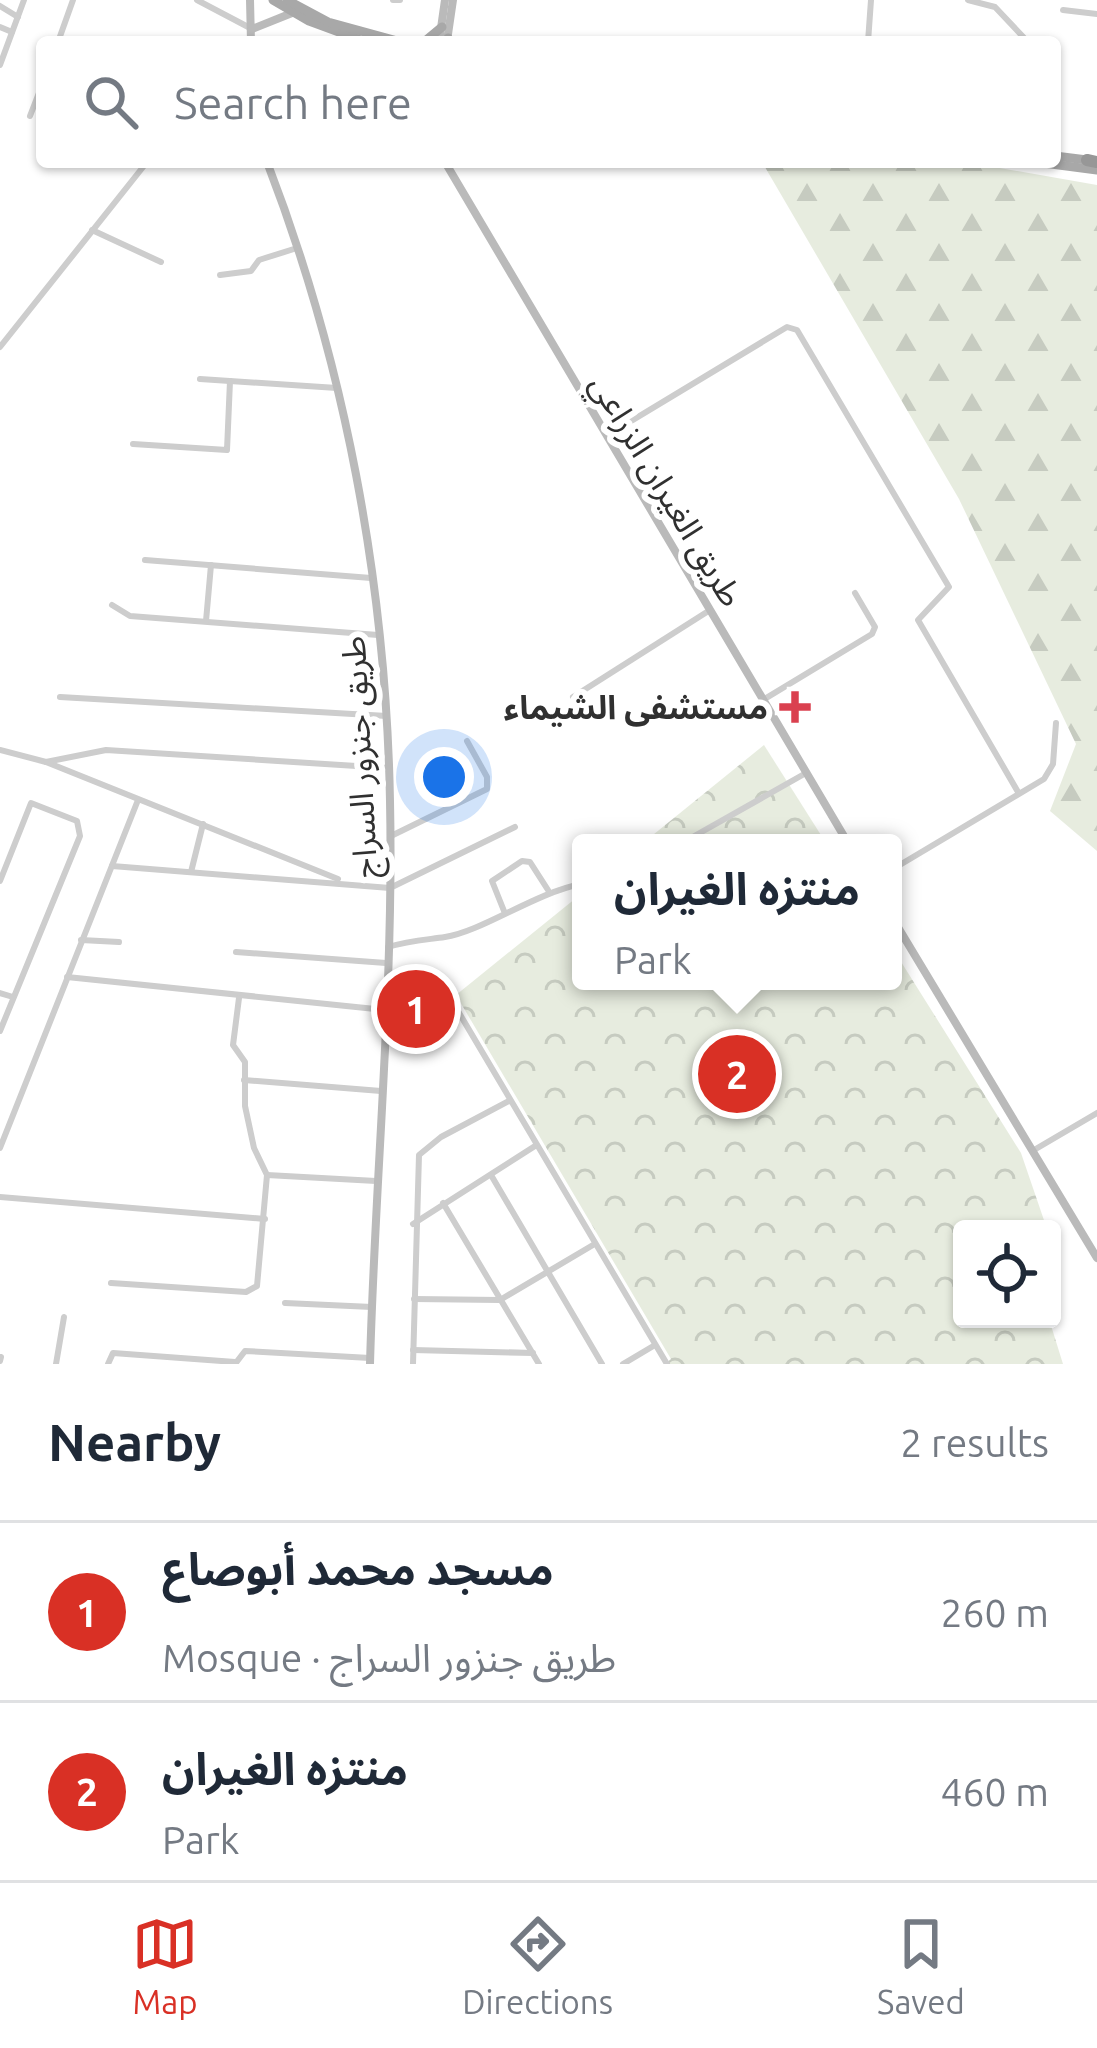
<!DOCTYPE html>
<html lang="en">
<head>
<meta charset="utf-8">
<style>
	:root { --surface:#fff; --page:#f6f6f7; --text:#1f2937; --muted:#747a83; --line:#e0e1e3; --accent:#d93025 }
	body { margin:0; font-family:Ubuntu,"Noto Sans Arabic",sans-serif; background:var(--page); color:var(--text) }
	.controls { position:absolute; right:36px; bottom:36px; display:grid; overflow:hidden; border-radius:12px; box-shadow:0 3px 9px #0004 }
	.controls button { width:108px; height:108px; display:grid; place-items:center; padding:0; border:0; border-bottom:3px solid var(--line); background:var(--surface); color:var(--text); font:60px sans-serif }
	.you { position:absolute; left:444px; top:777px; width:42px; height:42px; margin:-30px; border:9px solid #fff; border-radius:50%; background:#1a73e8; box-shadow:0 0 0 18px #1a73e833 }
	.badge { display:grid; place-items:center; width:78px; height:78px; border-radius:50%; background:var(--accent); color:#fff; font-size:39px; font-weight:700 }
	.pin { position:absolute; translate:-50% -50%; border:6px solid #fff; box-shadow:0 3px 12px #0006 }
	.popup { position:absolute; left:572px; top:834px; width:330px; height:156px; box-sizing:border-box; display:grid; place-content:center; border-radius:12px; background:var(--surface); filter:drop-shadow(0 3px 9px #0005); font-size:39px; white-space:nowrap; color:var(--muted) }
	.popup b { font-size:45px; color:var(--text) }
	.popup::after { content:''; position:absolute; left:50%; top:100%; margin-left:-24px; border:24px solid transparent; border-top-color:var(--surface) }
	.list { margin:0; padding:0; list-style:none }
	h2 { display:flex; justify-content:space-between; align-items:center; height:156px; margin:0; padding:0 48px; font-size:51px }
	h2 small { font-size:39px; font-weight:400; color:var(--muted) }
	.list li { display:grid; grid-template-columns:78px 1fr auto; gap:36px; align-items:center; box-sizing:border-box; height:180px; padding:0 48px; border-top:3px solid var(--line) }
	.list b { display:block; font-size:45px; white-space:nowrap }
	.list p { margin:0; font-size:39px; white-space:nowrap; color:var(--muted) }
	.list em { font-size:39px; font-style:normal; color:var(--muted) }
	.icon { flex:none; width:66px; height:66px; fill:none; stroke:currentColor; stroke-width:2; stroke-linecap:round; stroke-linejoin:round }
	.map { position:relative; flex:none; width:1097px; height:1364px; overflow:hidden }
	.search { position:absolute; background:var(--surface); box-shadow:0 3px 9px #0004; left:36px; right:36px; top:36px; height:132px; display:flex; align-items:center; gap:30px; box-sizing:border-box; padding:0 42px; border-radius:12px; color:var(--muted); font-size:45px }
	.sheet { height:516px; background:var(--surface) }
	nav { display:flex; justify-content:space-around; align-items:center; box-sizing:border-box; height:168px; border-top:3px solid var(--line); background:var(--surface); font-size:33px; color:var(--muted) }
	nav a { display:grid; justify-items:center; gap:6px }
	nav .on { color:var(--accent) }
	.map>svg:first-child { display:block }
	.forest { fill:url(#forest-firs) }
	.park { fill:url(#park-crowns) }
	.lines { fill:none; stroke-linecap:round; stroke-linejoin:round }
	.street { stroke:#cdcdcd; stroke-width:6 }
	.secondary { stroke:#bababa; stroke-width:8 }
	.primary { stroke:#a8a8a8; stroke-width:9 }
	.highway { stroke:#979797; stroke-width:12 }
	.poi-dot { fill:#da404f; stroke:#fff; stroke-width:4.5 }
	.labels { text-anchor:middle; stroke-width:12; stroke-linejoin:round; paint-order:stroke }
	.street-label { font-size:33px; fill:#303030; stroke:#fff }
	.poi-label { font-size:33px; font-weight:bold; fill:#303030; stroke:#fff; text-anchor:end }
</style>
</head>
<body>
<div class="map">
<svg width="1097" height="1364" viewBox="0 0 1097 1364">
	<defs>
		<pattern id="forest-firs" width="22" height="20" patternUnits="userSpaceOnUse" patternTransform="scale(3)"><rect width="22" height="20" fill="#e7ecdf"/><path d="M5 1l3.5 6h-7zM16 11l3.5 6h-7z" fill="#c6cbc0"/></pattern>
		<pattern id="park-crowns" width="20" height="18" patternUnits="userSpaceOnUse" patternTransform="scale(3)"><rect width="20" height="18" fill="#e7ecdf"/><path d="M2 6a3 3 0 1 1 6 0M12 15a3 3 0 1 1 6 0" fill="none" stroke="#c6cbc0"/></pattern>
	</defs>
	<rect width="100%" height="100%" fill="#fff"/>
	<polygon class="forest" points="762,162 966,162 1097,185 1097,851 1050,811 1076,744 959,499"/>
	<g class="park">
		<polygon points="764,745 826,843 643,843"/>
		<polygon points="581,894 581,981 893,981 893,949 1021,1153 1047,1229 962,1229 962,1319 1049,1319 1063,1364 665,1364 671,1359 456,995"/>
	</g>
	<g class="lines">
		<g class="street">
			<polyline points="197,0 252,29"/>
			<polyline points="393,0 400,0"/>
			<polyline points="968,0 995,7 1028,42"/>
			<polyline points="0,6 18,17"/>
			<polyline points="1063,10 1097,14"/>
			<polyline points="0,27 12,32"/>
			<polyline points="58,42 73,0"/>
			<polyline points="868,42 871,0"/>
			<polyline points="0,65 24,0"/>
			<polyline points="30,116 42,85"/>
			<polyline points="92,230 161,262"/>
			<polyline points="220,275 251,271 259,260 297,248"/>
			<polyline points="0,347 147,162"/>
			<polyline points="200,379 337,388"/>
			<polyline points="608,435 787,327 797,330 949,587 918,620 1018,792"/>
			<polyline points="133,444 227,450 230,381"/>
			<polyline points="145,560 371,578"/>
			<polyline points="112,605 130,616 378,635"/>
			<polyline points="206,621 211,565"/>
			<polyline points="60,697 387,716"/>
			<polyline points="573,697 710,610"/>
			<polyline points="763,700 872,634 875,627 855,593"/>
			<polyline points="0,750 46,762 338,879"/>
			<polyline points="46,762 106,750 388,768"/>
			<polyline points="391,836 487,789 487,777 467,741"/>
			<polyline points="682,843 806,773"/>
			<polyline points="112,866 390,888 515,827"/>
			<polyline points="893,869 1044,779 1053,764 1056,723"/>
			<polyline points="191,872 203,824"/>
			<polyline points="0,881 31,803 77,821 80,836 0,1031"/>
			<polyline points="504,911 492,881 522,861 530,862 548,890"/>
			<polyline points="81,940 119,942"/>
			<path d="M388,947C408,941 424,940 445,937C481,932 535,893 581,884"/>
			<polyline points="236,952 386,963"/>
			<polyline points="67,977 385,1010"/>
			<polyline points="0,993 13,997"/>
			<polyline points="452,1001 667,1364"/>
			<polyline points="244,1080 381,1091"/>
			<polyline points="0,1148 138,800"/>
			<polyline points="1034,1150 1097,1113"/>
			<polyline points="267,1175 376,1181"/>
			<polyline points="491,1175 602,1364"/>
			<polyline points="0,1197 265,1219"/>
			<polyline points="443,1203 539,1364"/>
			<polyline points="413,1224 535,1146"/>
			<polyline points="111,1283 246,1292 257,1286 267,1175 254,1148 245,1106 245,1062 233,1045 239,998"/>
			<polyline points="414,1299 500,1300 593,1245"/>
			<polyline points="285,1303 372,1307"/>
			<polyline points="413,1350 533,1353"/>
			<polyline points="0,1361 1,1357"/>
			<polyline points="56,1364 64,1317"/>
			<polyline points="108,1364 113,1353 235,1362"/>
			<polyline points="235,1364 245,1351 370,1358"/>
			<polyline points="413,1364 419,1155 441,1137 509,1101"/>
			<polyline points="623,1364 655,1345"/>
		</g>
		<g class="secondary">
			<polyline points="250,0 251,42"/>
			<polyline points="252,29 292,13"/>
			<polyline points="447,41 453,0"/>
			<polyline points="439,42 445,0"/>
			<path d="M267,162C345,364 386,584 390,801C394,988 375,1177 370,1364"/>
			<polyline points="445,162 848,843"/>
			<polyline points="893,919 1097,1258"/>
		</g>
		<g class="primary">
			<polyline points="273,0 309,21 366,42"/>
			<polyline points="287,0 328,22 401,42"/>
			<polyline points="448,38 451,42"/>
			<polyline points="424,42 442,27"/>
			<polyline points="1055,156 1087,160"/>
			<polyline points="1036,162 1097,170"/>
		</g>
		<polyline class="highway" points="1087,160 1097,162"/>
	</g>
	<path class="poi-dot" d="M789 689h12v12h12v12h-12v12h-12v-12h-12v-12h12z"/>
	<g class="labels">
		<g class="street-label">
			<text transform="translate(667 490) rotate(59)" y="12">طريق الغيران الزراعي</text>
			<text transform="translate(359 757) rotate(-93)" y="12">طريق جنزور السراج</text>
		</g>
		<g class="poi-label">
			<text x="768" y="719">مستشفى الشيماء</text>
		</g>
	</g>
</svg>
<div class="controls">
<button><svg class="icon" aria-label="locate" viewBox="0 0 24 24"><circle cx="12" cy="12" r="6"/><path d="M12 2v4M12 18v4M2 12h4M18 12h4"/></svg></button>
</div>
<div class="you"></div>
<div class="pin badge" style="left:416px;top:1009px">1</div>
<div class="pin badge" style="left:737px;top:1074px">2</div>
<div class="popup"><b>منتزه الغيران</b>Park</div>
<div class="search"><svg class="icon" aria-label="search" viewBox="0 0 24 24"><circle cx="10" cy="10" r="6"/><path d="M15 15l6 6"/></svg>Search here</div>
</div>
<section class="sheet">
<h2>Nearby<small>2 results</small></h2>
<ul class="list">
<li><span class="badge">1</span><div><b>مسجد محمد أبوصاع</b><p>Mosque · طريق جنزور السراج</p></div><em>260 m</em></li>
<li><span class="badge">2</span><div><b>منتزه الغيران</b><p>Park</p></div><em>460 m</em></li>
</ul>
</section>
<nav>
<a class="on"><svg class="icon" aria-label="map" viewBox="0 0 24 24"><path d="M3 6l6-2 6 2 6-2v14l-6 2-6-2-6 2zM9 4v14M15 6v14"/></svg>Map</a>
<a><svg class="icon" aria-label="directions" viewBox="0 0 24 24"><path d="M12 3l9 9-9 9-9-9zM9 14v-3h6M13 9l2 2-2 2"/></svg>Directions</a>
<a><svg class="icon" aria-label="saved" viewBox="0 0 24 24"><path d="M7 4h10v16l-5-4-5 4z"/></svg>Saved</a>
</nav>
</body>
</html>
